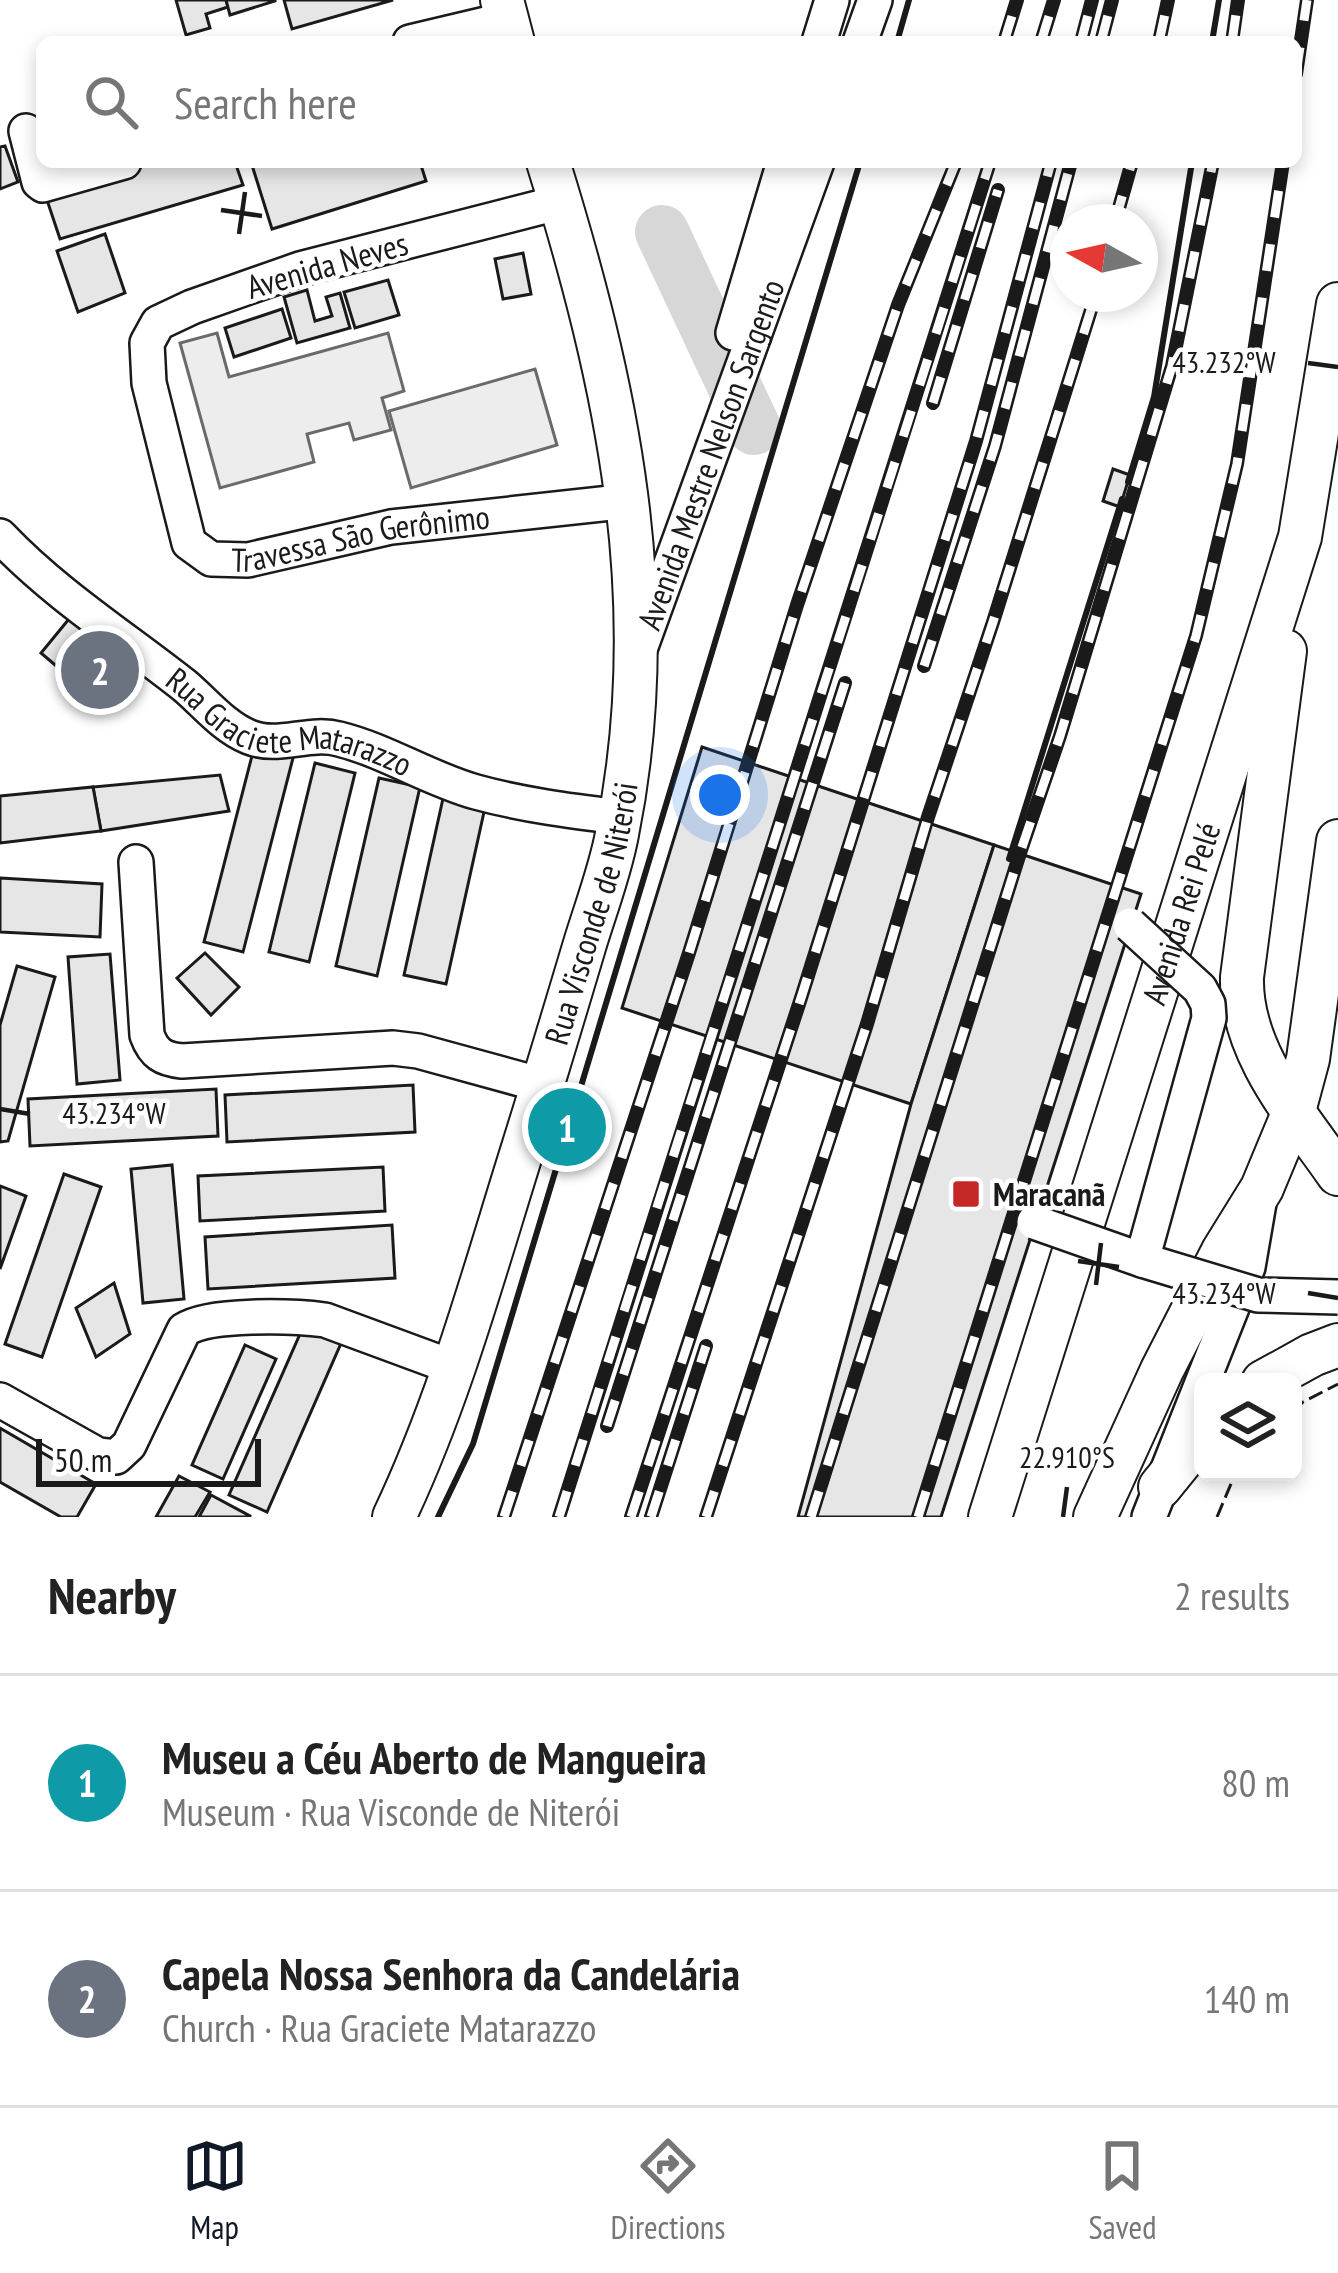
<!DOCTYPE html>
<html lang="en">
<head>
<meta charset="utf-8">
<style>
	:root { --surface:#fff; --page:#f6f6f6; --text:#222; --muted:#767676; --line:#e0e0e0; --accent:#111827 }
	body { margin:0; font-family:"PT Sans Narrow",sans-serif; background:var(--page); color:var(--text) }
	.controls { position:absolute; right:36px; bottom:36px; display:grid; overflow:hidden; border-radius:18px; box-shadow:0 6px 18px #0003 }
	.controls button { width:108px; height:108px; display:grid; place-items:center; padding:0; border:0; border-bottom:3px solid var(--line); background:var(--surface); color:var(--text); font:60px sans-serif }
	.compass { position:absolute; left:1050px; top:204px; width:108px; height:108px; border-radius:50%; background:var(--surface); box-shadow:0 6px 18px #0003; rotate:278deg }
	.scale { position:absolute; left:36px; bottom:30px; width:225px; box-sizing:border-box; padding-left:12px; border:6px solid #1a1a1a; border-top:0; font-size:33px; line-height:42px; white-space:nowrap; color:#1a1a1a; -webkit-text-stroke:9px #fff; paint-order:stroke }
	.you { position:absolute; left:720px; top:795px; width:42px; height:42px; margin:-30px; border:9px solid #fff; border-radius:50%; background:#1a73e8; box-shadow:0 0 0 18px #1a73e833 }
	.badge { display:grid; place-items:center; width:78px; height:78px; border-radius:50%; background:var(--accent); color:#fff; font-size:39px; font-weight:700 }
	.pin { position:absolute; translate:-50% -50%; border:6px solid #fff; box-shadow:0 3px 12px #0006 }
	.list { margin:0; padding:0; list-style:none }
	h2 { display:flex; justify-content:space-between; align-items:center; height:156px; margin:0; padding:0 48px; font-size:51px }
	h2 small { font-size:39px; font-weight:400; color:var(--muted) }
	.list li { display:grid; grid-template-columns:78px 1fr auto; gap:36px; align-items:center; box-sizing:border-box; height:216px; padding:0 48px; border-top:3px solid var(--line) }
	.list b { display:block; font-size:45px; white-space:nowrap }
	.list p { margin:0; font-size:39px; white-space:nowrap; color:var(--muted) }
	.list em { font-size:39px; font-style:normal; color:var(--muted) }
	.icon { flex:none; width:66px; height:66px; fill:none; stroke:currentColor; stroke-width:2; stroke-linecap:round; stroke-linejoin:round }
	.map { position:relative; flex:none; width:1338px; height:1517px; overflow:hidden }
	.search { position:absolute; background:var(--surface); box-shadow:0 6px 18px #0003; left:36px; right:36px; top:36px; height:132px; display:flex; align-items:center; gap:30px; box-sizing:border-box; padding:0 42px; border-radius:18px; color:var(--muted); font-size:45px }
	.sheet { height:588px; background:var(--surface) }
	nav { display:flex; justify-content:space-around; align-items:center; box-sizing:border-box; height:168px; border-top:3px solid var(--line); background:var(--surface); font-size:33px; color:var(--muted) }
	nav a { display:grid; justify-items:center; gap:6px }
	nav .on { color:var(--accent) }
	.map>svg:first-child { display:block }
	.green { fill:#ededed; stroke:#6a6a6a; stroke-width:3 }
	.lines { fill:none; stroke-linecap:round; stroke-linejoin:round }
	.river { stroke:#d7d7d7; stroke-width:54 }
	.building { fill:#e6e6e6; stroke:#1a1a1a; stroke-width:3 }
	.minor-casing { stroke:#1a1a1a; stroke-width:38 }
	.major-casing { stroke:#1a1a1a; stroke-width:46 }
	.minor { stroke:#fff; stroke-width:33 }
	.major { stroke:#fff; stroke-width:42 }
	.rail-casing { stroke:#1a1a1a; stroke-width:14 }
	.rail { stroke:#fff; stroke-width:9; stroke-dasharray:27; stroke-linecap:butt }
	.minor-bridge-casing { stroke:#1a1a1a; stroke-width:38; stroke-linecap:butt }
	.minor-bridge { stroke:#fff; stroke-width:33 }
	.fence { stroke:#1a1a1a; stroke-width:3; stroke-dasharray:15 6; stroke-linecap:butt }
	.wall { stroke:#1a1a1a; stroke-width:6 }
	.ticks { fill:none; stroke:#1a1a1a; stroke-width:4.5 }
	.poi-dot { fill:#c62828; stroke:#fff; stroke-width:4.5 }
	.labels { text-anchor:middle; stroke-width:9; stroke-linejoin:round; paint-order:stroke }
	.street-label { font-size:33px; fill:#1a1a1a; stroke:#fff }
	.poi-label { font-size:33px; font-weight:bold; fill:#1a1a1a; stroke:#fff; text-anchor:start }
	.ticks-label { font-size:30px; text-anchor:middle; fill:#1a1a1a; stroke:#fff; stroke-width:9; stroke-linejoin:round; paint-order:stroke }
</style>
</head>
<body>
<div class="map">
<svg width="1338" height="1517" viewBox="0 0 1338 1517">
	<rect width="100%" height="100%" fill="#fff"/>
	<g class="green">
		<polygon points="217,333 229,377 388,333 404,391 382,398 391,430 354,440 349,423 307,434 314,462 220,488 180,343"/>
		<polygon points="535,369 557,445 411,488 389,411"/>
	</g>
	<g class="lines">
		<polyline class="river" points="662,232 754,428"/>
	</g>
	<g class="building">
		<polygon points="176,0 226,0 228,7 206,14 210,28 186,35"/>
		<polygon points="226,0 275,0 275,1 230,15"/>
		<polygon points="284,0 393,0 292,29"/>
		<polygon points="5,146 18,182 0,189 0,147"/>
		<polygon points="153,162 235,162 243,185 60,239 46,197"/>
		<polygon points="251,162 420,162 426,181 272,229"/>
		<polygon points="105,234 125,293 78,312 57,251"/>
		<polygon points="523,253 531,294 503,299 495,259"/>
		<polygon points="388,280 399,315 355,328 344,292"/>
		<polygon points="307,290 315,321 332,316 326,297 340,293 350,328 297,343 284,297"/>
		<polygon points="282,309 291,338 234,357 225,328"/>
		<polygon points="1113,469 1130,475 1120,507 1103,501"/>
		<polygon points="78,608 111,636 74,681 41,653"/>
		<polygon points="106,639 129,656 95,702 71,684"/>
		<polygon points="702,747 994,845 911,1104 622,1008"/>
		<polygon points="254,748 293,758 243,952 204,942"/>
		<polygon points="315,763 355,773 309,962 269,952"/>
		<polygon points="220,775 229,811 101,831 93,787"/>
		<polygon points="379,778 420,787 377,976 336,966"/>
		<polygon points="93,787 101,831 0,843 0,796"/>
		<polygon points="444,794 486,803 446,984 404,975"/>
		<polygon points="994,845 1141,894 941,1517 798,1517 911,1104"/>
		<polygon points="0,878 102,884 100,937 0,932"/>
		<polygon points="205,953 239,987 211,1015 177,978"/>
		<polygon points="110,954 120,1080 77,1084 68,957"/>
		<polygon points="17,966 55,977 8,1141 0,1142 0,1025"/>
		<polygon points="413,1085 415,1132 227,1142 225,1095"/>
		<polygon points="216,1089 218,1136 30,1146 28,1099"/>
		<polygon points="172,1165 184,1299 143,1303 131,1169"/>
		<polygon points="383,1167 385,1211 200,1221 198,1176"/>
		<polygon points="64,1174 101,1187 42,1357 5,1344"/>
		<polygon points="0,1186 26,1196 0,1269"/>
		<polygon points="392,1225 395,1278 208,1289 205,1237"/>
		<polygon points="114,1283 130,1334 96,1357 76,1308"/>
		<polygon points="304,1325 342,1341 267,1512 229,1495"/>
		<polygon points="245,1345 276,1359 223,1479 192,1465"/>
		<polygon points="0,1428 96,1484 77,1517 61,1517 0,1482"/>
		<polygon points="179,1476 210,1492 195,1517 156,1517"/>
		<polygon points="211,1495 250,1516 250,1517 199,1517"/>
	</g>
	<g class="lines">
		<g class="minor-casing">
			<g id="minor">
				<polyline points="410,42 507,19"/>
				<polyline points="819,42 832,0"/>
				<polyline points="860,42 875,0"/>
				<polyline points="26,131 39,182 43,185 124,162"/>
				<path id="s1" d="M561,202L300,269L192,307L158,323L147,343L149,383L189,543L211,559L248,560L391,527L629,501"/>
				<polyline points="733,333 784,162"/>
				<path id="s2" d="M0,536C55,594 123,637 185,686C205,703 224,727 249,737C278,749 309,731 339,739C387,751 429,779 476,792C523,805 572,811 620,817"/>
				<path id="s3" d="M640,649L817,162"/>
				<path d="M136,862L147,1035C154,1054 163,1059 182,1061L393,1048L418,1051L542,1085"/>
				<path d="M0,1400L98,1455L116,1457L129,1445L184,1330C209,1313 293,1316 325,1320L455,1368"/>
				<polyline points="1149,1517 1248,1267 1259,1203"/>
			</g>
		</g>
		<g class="major-casing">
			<g id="major">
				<polyline points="502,0 513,42"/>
				<path d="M1285,651L1242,977C1240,1052 1297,1115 1338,1174"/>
				<polyline points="1263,1382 1312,1355 1338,1345"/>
				<polyline points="1160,1487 1203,1434"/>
				<path id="s4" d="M394,1517C450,1399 484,1272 523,1148C544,1081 564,1014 584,947C595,910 610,872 617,834C664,601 617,384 548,162"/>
				<path id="s5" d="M990,1517L1300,537L1338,304"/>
				<polyline points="1095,1517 1162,1370 1223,1251 1262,1188 1294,1111 1308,1059 1338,841"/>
			</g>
		</g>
		<use href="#minor" class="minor"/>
		<use href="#major" class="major"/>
		<g class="rail-casing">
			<g id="rail">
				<polyline points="1004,42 1017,0"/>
				<polyline points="1041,42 1054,0"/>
				<polyline points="1081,42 1092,0"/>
				<polyline points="1101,42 1112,0"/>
				<polyline points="1159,42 1168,0"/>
				<polyline points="1232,42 1238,0"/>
				<polyline points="1296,74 1307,0"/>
				<polyline points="1115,222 1132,162"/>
				<polyline points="933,403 998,190"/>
				<polyline points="924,666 995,446 1071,162"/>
				<polyline points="607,1426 845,683"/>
				<polyline points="504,1517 689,953 797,605 898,305 956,162"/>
				<path d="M559,1517C701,1065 848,614 990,162"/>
				<polyline points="631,1517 801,998 976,441 1051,162"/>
				<polyline points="651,1517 706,1346"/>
				<polyline points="706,1517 867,1024 928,817 993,622 1096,294"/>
				<polyline points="811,1517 1020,853 1060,736 1172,366 1213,162"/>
				<polyline points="918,1517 1196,636 1237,464 1283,162"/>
			</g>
		</g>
		<use href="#rail" class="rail"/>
		<g class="minor-bridge-casing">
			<g id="minor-bridge">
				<polyline points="1130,925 1200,989 1208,1004 1209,1018 1142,1260"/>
				<polyline points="1034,1222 1142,1260 1258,1295 1338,1297"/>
			</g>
		</g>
		<use href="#minor-bridge" class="minor-bridge"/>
		<g class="fence">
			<polyline points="1293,1412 1303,1402 1338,1384"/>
			<polyline points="1217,1517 1236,1472"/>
		</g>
		<g class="wall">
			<polyline points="897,42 909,0"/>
			<polyline points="1212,42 1219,0"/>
			<polyline points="1128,482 1154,397 1192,162"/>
			<polyline points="1009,859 1122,499"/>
			<polyline points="438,1517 473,1444 860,162"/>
		</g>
	</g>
	<path class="ticks" d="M221,210L262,216M239,234L245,192M1308,363L1338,367M0,1109L30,1114M1078,1261L1119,1267M1096,1285L1101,1243M1308,1293L1338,1298M1063,1517L1067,1487"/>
	<rect class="poi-dot" x="951" y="1179" width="30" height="30" rx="6"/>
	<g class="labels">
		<g class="street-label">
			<text transform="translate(327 265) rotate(-16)" y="12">Avenida Neves</text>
			<text dy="12" stroke="none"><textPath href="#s3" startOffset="207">Avenida Mestre Nelson Sargento</textPath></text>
			<text dy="12" stroke="none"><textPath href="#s1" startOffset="828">Travessa São Gerônimo</textPath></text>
			<text dy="12" stroke="none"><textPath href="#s2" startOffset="354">Rua Graciete Matarazzo</textPath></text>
			<text dy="12" stroke="none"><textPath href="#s4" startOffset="636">Rua Visconde de Niterói</textPath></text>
			<text dy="12" stroke="none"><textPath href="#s5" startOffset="633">Avenida Rei Pelé</textPath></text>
		</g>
		<g class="poi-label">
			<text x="993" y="1206">Maracanã</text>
		</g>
	</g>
	<g class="ticks-label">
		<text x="1224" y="373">43.232°W</text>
		<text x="114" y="1124">43.234°W</text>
		<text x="1224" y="1304">43.234°W</text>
		<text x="1067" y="1468">22.910°S</text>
	</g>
</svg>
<div class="controls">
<button><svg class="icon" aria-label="layers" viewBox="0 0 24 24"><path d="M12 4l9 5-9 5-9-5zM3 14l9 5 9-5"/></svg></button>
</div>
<svg class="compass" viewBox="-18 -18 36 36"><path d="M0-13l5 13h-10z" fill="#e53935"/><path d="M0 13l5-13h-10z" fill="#767676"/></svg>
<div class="scale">50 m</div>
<div class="you"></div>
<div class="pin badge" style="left:567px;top:1127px;background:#0f9aa8">1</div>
<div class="pin badge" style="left:100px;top:670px;background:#6b7280">2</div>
<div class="search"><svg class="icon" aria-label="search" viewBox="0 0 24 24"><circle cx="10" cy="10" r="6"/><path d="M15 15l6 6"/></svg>Search here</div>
</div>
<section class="sheet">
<h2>Nearby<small>2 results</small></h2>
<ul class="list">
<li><span class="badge" style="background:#0f9aa8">1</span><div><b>Museu a Céu Aberto de Mangueira</b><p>Museum · Rua Visconde de Niterói</p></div><em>80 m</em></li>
<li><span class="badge" style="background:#6b7280">2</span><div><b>Capela Nossa Senhora da Candelária</b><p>Church · Rua Graciete Matarazzo</p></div><em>140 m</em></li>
</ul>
</section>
<nav>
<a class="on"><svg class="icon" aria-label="map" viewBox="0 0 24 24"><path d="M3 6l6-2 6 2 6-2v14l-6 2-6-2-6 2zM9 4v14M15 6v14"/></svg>Map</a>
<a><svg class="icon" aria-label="directions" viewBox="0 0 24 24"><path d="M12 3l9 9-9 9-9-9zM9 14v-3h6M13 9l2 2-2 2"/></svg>Directions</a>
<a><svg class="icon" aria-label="saved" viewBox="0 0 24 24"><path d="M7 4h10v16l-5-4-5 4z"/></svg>Saved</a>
</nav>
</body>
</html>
